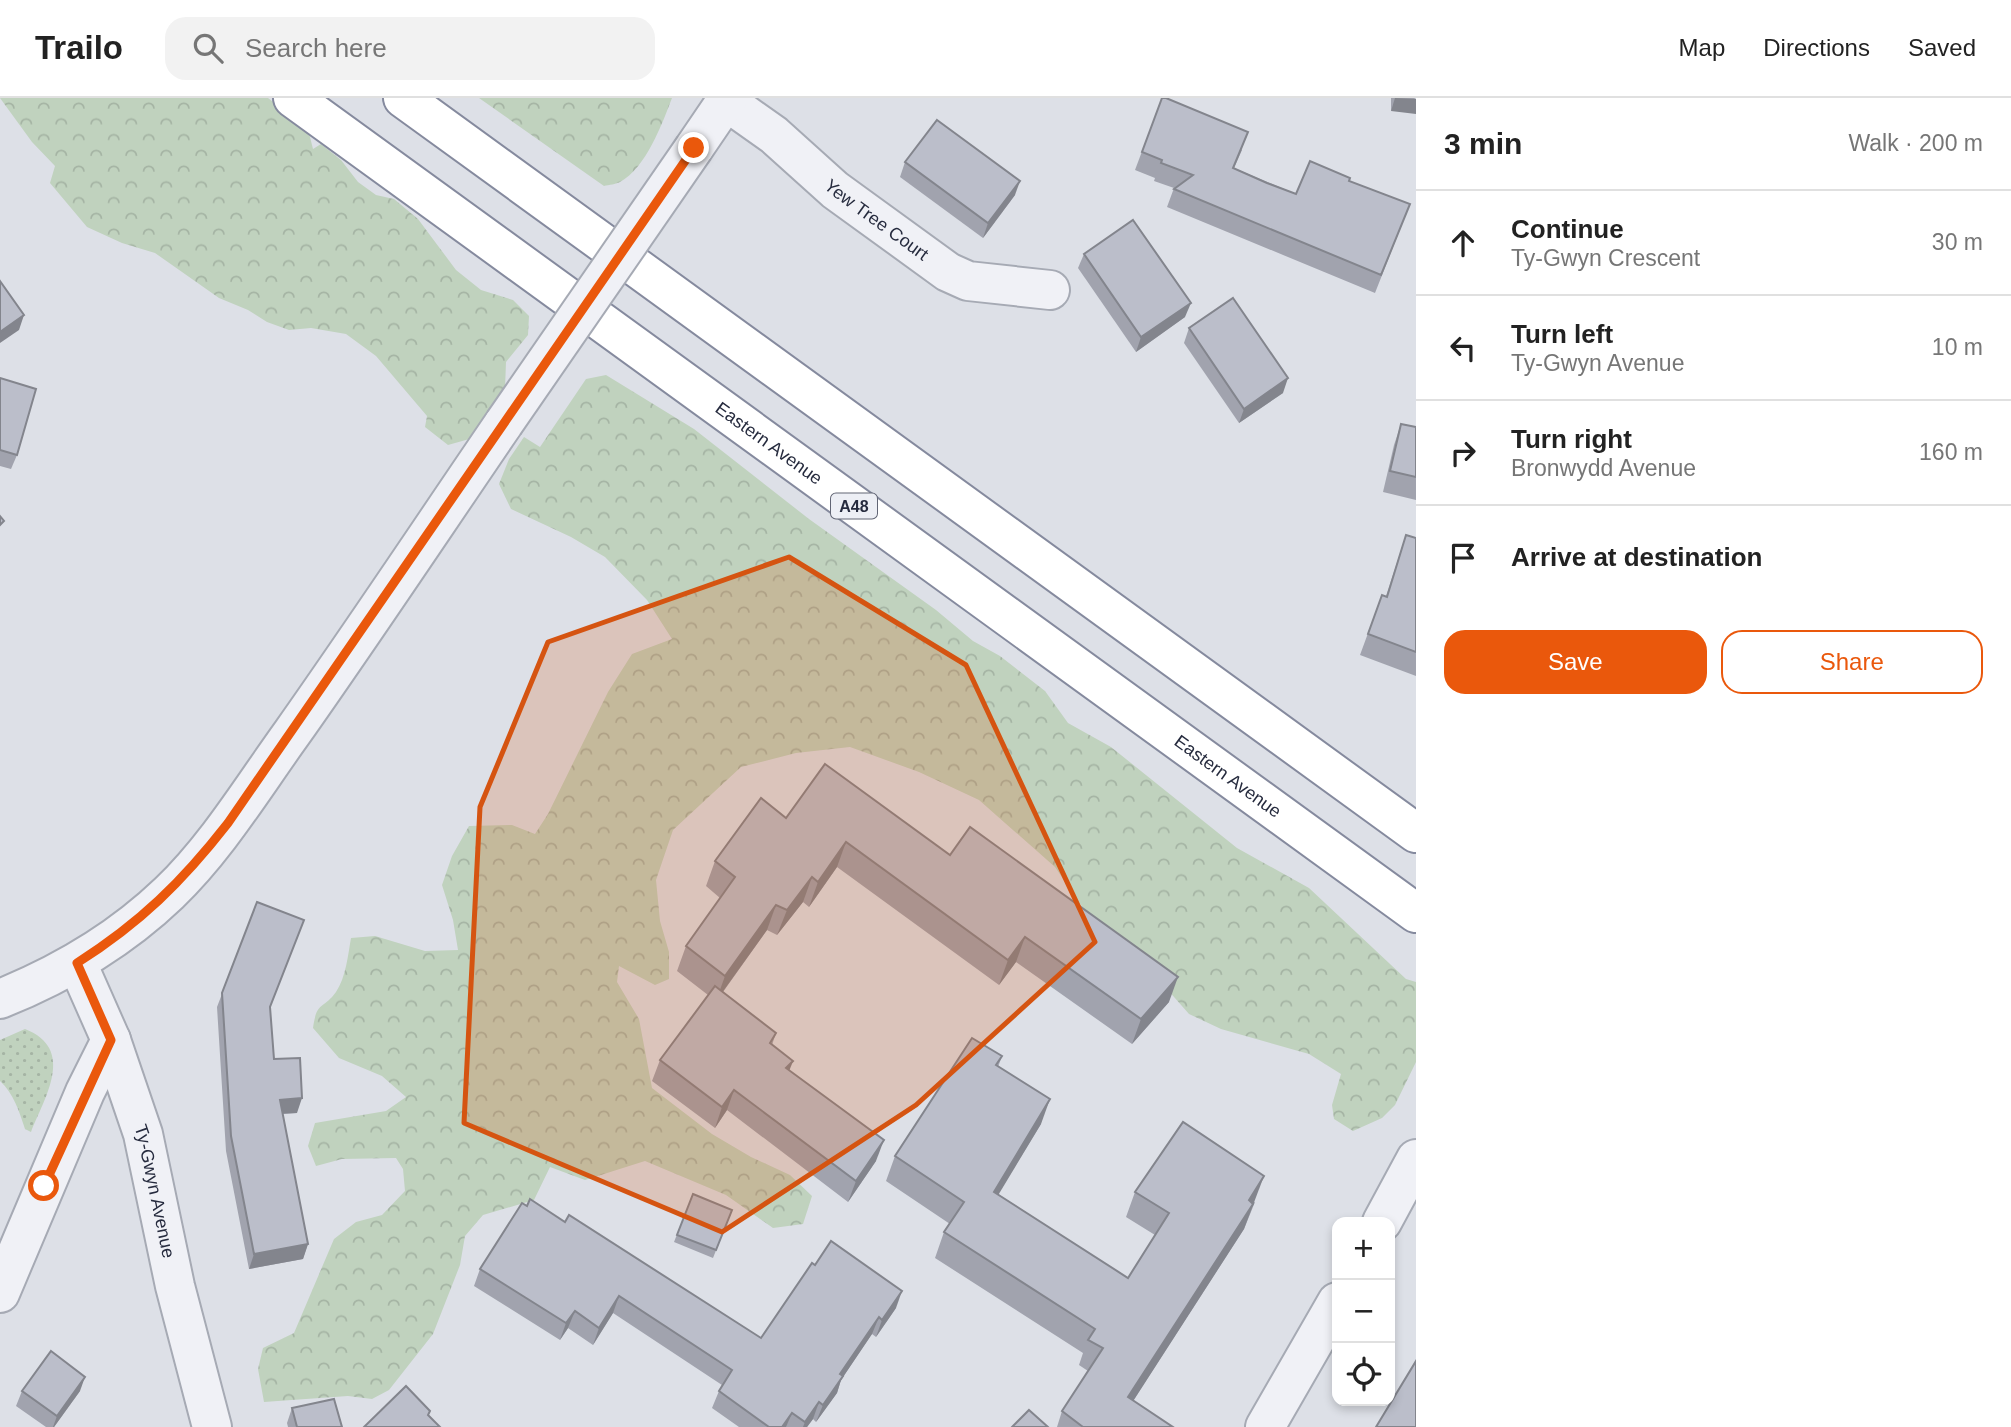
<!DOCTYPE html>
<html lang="en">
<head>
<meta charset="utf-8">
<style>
	:root { --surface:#fff; --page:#f2f2f2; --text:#222; --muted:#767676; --line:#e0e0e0; --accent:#ea580c }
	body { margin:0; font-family:Helvetica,sans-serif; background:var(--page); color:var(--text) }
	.controls { position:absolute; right:21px; bottom:21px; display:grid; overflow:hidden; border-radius:14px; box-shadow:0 4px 10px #0003 }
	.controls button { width:63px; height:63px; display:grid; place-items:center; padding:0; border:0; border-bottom:2px solid var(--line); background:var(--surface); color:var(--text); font:35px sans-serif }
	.stop { position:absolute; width:21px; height:21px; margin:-16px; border:5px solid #ea580c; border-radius:50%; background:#fff }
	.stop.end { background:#ea580c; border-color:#fff; box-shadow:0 2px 7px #0008 }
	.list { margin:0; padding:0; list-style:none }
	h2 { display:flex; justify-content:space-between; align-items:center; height:91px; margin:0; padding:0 28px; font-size:30px }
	h2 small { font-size:23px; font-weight:400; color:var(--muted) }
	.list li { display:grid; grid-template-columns:46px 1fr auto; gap:21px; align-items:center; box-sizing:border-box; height:105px; padding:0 28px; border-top:2px solid var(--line) }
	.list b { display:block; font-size:26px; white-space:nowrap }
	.list p { margin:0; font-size:23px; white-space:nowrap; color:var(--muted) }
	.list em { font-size:23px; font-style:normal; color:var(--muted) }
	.actions { display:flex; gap:14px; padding:21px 28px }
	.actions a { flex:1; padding:16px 0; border:2px solid var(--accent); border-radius:21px; text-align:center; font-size:24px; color:var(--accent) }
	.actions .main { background:var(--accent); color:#fff }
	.icon { flex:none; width:38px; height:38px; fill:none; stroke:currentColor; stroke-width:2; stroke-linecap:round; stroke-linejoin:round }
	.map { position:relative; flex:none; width:1416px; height:1329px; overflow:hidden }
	header { display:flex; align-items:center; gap:42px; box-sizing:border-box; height:98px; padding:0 35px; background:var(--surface); border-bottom:2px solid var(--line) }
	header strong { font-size:33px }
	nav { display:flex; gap:38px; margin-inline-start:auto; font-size:24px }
	.search { width:490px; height:63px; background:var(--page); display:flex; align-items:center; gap:18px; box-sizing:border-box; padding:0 24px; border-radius:21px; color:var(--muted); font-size:26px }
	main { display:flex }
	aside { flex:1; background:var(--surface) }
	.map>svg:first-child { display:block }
	.grass { fill:url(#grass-dots) }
	.forest { fill:url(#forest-crowns) }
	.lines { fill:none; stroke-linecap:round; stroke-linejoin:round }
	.minor-casing { stroke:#a6aab4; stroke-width:42 }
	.highway-casing { stroke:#858a9e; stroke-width:42 }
	.minor { stroke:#f0f1f6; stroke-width:38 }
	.highway { stroke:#fff; stroke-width:38 }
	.minor-bridge-casing { stroke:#a6aab4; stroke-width:42; stroke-linecap:butt }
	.minor-bridge { stroke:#f0f1f6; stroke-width:38 }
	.wall { fill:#a1a3ae }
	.shaded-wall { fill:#83858d }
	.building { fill:#bbbeca; stroke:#83858d; stroke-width:2 }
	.route { stroke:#ea580c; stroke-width:9 }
	.marked { fill:#d55411; fill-opacity:0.2; stroke:#d55411; stroke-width:5; stroke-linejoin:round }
	.labels { text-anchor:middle; stroke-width:7; stroke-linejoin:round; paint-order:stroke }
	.shield { fill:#edeff5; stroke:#626675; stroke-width:2 }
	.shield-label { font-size:16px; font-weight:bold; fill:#262b3e }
	.street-label { font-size:18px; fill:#262b3e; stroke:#edeff5 }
</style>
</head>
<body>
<header>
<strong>Trailo</strong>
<div class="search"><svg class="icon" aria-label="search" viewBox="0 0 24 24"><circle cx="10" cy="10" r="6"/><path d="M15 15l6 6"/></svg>Search here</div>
<nav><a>Map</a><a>Directions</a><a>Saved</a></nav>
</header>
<main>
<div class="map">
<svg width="1416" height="1329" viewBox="0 0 1416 1329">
	<defs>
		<pattern id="grass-dots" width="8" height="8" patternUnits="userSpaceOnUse" patternTransform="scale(1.75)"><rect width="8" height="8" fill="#c0d2be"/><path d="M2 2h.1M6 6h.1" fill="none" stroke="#a5b4a4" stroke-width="1.8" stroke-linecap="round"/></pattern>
		<pattern id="forest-crowns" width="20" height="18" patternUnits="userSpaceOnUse" patternTransform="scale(1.75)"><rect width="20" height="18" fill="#c0d2be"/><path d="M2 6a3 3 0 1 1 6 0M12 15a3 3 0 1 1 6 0" fill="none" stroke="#a5b4a4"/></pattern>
	</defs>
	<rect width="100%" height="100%" fill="#dde0e7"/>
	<path class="grass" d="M25,931C76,951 45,999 31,1034L25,1031C19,1013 14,996 0,983V942Z"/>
	<g class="forest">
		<polygon points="0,0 268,0 308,31 313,51 321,46 341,62 358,84 376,97 394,101 418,121 456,172 481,192 513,202 529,218 528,237 506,264 505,291 480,338 448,347 425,329 427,318 376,258 346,236 311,230 289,232 267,224 248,212 219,200 155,155 122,145 87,129 50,85 55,68 32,44"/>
		<path d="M479,0H672C662,26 646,70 620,84C616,86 609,87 604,88Z"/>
		<path d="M606,277L694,331L809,421L936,512L973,543L1000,558L1045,593L1068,625L1111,649L1237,750L1309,790L1406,881L1416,884V964L1395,1007L1382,1020L1353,1033L1334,1021L1332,1007L1341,976L1309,956L1221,931L1189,916L1152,874L1083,810L1055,769L979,702L919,674L850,649L796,655L741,669L673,732L656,782L660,823L669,854V881L655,887L619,868L617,884L639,921L652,990L712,1036L751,1059L790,1077L812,1098L803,1126L773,1130L726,1097L645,1063L585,1082L550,1069L534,1102L483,1117L465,1138L460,1167L433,1236L389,1292L372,1301L348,1298L264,1304L258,1271L263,1250L294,1235L334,1141L356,1124L382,1117L405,1093L403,1071L396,1060L342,1061L316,1068L308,1048L315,1025L386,1013L406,999L382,978L339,960L313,930C317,902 322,913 336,894C346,879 348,857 351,840L375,838L425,853L458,852L453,822L442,787L452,758L469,728L512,727L535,736L548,716L608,594L632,556L672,541L647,502L605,459L571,439L511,411L499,386L509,361L524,339L540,349L586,281Z"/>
	</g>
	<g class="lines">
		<g class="minor-casing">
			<g id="minor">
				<path id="s1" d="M726,3L774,37L835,92L948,174L968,183L1050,192"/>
				<polyline points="694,50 728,0"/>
				<path id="s2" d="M77,865L111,942L143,1036L175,1188L212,1329"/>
				<path d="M0,901C62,876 121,841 169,795C217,749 253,689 292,635C364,533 433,429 504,325"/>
				<polyline points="1382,1124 1416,1061"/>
				<polyline points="0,1195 85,994 111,942"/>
				<polyline points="1265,1329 1337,1204"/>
			</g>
		</g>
		<g class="highway-casing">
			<g id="highway">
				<path id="s3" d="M293,0L1416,815"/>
				<polyline points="403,0 1416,735"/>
			</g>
		</g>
		<use href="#minor" class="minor"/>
		<use href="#highway" class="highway"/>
		<g class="minor-bridge-casing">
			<polyline id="minor-bridge" points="504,325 694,50"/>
		</g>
		<use href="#minor-bridge" class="minor-bridge"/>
	</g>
	<g class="wall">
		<polygon points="1162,0 1242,52 1234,70 1296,96 1349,83 1403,124 1375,195 1167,109 1174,90 1154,83 1155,80 1135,72"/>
		<polygon points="1391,0 1416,0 1391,13"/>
		<polygon points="905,64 1015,97 983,140 900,79"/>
		<polygon points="1084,156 1185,219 1136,254 1078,170"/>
		<polygon points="1189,230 1283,295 1239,325 1184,245"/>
		<polygon points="0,280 17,357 11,371 0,368"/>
		<polygon points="1401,326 1416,329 1416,402 1383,394 1394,347"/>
		<polygon points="1406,437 1416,440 1416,578 1360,557 1382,497 1386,498"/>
		<polygon points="786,720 950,757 1169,904 1132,946 1016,864 999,887 837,769 809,809 803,804 777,837 767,832 723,894 776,935 772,947 789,973 876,1063 848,1104 727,1012 715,1030 652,983 660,962 708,897 677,873 686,848 720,800 706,788 715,763"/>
		<polygon points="257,804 270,910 274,961 297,1015 283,1016 308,1146 303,1161 249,1171 226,1053 217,909"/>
		<polygon points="1002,958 998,969 1041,1026 998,1096 1128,1180 1155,1137 1126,1119 1135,1094 1255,1104 1244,1131 1133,1303 1173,1329 1057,1329 1062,1313 1088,1273 1079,1267 1083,1255 935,1160 944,1134 950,1126 886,1083 895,1058"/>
		<polygon points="693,1096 732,1112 713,1160 674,1144"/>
		<polygon points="527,1108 565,1124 761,1240 896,1210 876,1239 872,1236 841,1282 837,1295 816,1324 813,1321 807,1329 739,1329 712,1310 719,1293 722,1287 613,1215 593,1247 568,1230 560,1242 474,1188 480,1171"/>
		<polygon points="22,1293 80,1293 54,1329 46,1329 16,1308"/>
		<polygon points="292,1310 342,1329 288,1329 287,1325"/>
	</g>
	<g class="shaded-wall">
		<polygon points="1395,0 1416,1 1416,16 1391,13"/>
		<polygon points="1020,83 1015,97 983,140 988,125"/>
		<polygon points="1191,205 1185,219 1136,254 1141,239"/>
		<polygon points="24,217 19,232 0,245 0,234"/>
		<polygon points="1288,280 1283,295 1239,325 1244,311"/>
		<polygon points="846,744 837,769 809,809 818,784"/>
		<polygon points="812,779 803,804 777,837 787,812"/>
		<polygon points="776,807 767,832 716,903 725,878"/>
		<polygon points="1025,839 1016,864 999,887 1008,862"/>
		<polygon points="1178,879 1169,904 1132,946 1141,921"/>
		<polygon points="793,963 785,984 786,970"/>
		<polygon points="734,992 727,1012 715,1030 722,1009"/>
		<polygon points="302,1000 297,1015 275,1016 280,1002"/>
		<polygon points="1050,1001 1041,1026 985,1119 994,1094"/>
		<polygon points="884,1042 876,1063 848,1104 856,1083"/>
		<polygon points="1264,1078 1244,1131 1119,1325 1128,1299"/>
		<polygon points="308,1146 303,1161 249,1171 254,1156"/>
		<polygon points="902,1193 896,1210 876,1239 882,1222"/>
		<polygon points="619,1198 613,1215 593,1247 599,1230"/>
		<polygon points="575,1213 568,1230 560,1242 566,1225"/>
		<polygon points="879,1219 872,1236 841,1282 837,1295 816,1324 823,1307 840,1276"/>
		<polygon points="85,1279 80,1293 54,1329 53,1329 57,1318"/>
		<polygon points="819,1304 813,1321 807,1329 803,1329 805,1324"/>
		<polygon points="792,1315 786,1329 782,1329"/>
	</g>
	<g class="building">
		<polygon points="1162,0 1166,0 1248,34 1233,70 1267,85 1296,96 1310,63 1350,80 1349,83 1410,106 1381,177 1174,91 1193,77 1161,65 1162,62 1142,54"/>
		<polygon points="937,22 1020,83 988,125 905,64"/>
		<polygon points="1133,122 1191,205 1141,239 1084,156"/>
		<polygon points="0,183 24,217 0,234"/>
		<polygon points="1233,200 1288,280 1244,311 1189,230"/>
		<polygon points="0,280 36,291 17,357 0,352"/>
		<polygon points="1401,326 1416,329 1416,379 1390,373"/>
		<polygon points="0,418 4,423 0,427"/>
		<polygon points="1406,437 1416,440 1416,554 1368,536 1382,497 1387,499"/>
		<polygon points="825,666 950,757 970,729 1178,879 1141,921 1025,839 1008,862 846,744 818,784 812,779 787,812 776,807 725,878 686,848 735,779 715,763 761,700 786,720"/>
		<polygon points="257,804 304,822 270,909 274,961 300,960 302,1000 280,1002 308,1146 254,1156 231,1038 222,895"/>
		<polygon points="715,888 776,935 770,945 793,963 786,970 884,1042 856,1083 734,992 722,1009 660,962"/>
		<polygon points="972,940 1002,958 996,967 1050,1001 994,1094 1128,1180 1169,1115 1135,1094 1183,1024 1264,1078 1249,1102 1253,1106 1128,1299 1173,1329 1083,1329 1062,1313 1103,1250 1088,1242 1095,1231 944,1134 964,1104 895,1058"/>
		<polygon points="693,1096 732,1112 716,1152 677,1137"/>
		<polygon points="530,1101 565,1124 569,1117 761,1240 812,1165 815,1167 831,1143 902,1193 882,1222 879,1219 840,1276 843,1278 823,1307 819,1304 805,1324 792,1315 782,1329 769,1329 719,1293 732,1272 619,1198 599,1230 575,1213 566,1225 480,1171 522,1105 527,1108"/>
		<polygon points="51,1253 85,1279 57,1318 22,1293"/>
		<polygon points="1416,1263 1416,1329 1376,1329"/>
		<polygon points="406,1288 430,1313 428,1317 440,1329 364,1329"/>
		<polygon points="334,1301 342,1329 297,1329 292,1310"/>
		<polygon points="1029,1312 1048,1329 1012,1329"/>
	</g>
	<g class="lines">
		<path class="route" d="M44,1088L111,942L77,865C140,825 182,784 228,725L694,50"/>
	</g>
	<path class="marked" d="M789,459L966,567L1095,844L916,1007L722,1134L464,1025L480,709L548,544Z"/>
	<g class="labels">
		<rect class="shield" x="831" y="395.5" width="46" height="25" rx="5"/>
		<g class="shield-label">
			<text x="854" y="414">A48</text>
		</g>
		<g class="street-label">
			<text dy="6" stroke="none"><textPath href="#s1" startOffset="192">Yew Tree Court</textPath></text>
			<text dy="6" stroke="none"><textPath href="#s3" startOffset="588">Eastern Avenue</textPath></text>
			<text dy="6" stroke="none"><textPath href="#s3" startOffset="1155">Eastern Avenue</textPath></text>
			<text dy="6" stroke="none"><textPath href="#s2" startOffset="242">Ty-Gwyn Avenue</textPath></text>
		</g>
	</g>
</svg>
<div class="controls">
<button>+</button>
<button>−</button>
<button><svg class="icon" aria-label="locate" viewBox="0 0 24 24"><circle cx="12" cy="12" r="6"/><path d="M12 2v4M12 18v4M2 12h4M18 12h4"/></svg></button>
</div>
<div class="stop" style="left:44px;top:1088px"></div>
<div class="stop end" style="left:694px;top:50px"></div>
</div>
<aside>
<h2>3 min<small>Walk · 200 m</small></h2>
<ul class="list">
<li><svg class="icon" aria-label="ahead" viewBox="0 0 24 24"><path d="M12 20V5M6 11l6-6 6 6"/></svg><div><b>Continue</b><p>Ty-Gwyn Crescent</p></div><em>30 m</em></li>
<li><svg class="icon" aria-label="left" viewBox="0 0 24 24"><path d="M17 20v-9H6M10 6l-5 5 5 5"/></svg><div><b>Turn left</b><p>Ty-Gwyn Avenue</p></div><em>10 m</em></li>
<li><svg class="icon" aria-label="right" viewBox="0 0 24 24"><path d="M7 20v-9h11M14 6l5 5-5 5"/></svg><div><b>Turn right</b><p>Bronwydd Avenue</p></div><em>160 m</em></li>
<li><svg class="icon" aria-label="arrive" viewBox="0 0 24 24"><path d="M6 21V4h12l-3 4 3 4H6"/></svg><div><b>Arrive at destination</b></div></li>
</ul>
<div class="actions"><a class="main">Save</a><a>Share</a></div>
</aside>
</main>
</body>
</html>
